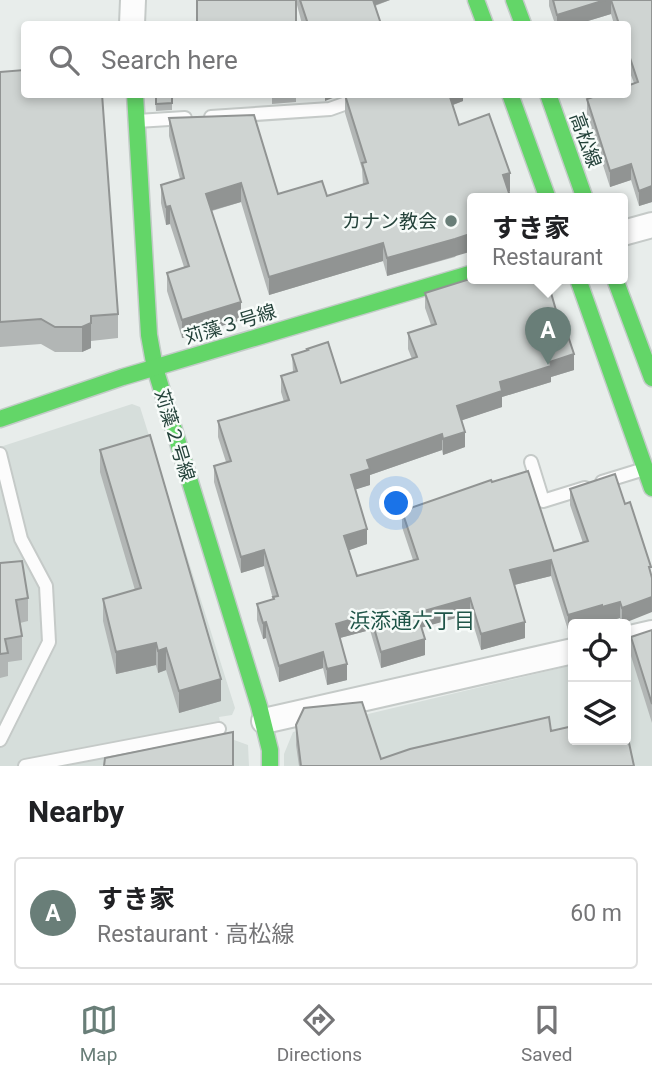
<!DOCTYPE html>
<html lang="en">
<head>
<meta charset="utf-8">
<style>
	:root { --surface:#fff; --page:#f2f2f2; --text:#202124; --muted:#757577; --line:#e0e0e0; --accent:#697e78 }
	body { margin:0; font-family:Roboto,"Noto Sans JP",sans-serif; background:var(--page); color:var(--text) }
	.controls { position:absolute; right:21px; bottom:21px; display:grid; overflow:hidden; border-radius:7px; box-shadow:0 4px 10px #0003 }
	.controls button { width:63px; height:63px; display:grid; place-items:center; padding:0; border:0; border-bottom:2px solid var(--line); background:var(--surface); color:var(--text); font:35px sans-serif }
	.you { position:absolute; left:397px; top:504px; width:24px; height:24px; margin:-18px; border:5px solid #fff; border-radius:50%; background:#1a73e8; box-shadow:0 0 0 10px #1a73e833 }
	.badge { display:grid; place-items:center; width:46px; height:46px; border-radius:50%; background:var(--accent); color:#fff; font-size:23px; font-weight:700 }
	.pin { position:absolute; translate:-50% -58px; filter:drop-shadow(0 2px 4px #0008) }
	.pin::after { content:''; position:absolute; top:37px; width:24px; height:21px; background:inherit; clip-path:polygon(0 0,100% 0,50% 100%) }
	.popup { position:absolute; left:467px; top:193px; width:161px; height:91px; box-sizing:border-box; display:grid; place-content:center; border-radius:7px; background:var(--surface); filter:drop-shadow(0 2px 5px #0005); font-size:23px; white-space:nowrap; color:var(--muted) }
	.popup b { font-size:26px; color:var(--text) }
	.popup::after { content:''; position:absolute; left:50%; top:100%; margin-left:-14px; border:14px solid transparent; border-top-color:var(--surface) }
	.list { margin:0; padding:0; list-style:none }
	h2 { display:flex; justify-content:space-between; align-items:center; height:91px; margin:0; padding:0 28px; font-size:30px }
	h2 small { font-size:23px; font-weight:400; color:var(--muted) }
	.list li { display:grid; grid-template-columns:46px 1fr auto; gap:21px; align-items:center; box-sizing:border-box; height:112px; margin:0 14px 14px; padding:0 14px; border:2px solid var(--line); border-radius:7px }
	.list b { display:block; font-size:26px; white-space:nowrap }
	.list p { margin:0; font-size:23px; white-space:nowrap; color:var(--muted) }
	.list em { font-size:23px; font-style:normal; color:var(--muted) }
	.icon { flex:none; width:38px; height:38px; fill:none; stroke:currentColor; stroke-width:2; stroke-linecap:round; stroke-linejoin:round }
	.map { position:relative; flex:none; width:652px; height:766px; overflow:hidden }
	.search { position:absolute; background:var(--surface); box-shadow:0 4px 10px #0003; left:21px; right:21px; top:21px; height:77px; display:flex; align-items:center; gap:18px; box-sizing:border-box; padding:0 24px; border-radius:7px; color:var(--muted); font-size:26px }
	.sheet { height:217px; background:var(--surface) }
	nav { display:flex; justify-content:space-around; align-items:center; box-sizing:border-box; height:98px; border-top:2px solid var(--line); background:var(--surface); font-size:19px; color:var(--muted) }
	nav a { display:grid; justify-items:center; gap:4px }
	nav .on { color:var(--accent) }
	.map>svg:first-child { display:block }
	.built { fill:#d6dedb }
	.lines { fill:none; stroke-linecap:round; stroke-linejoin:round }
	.lane-casing { stroke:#c5cac8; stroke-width:16 }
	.street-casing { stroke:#c5cac8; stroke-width:28 }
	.fast-casing { stroke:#c3cbc8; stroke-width:19 }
	.lane { stroke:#fcfcfc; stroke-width:12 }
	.street { stroke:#fcfcfc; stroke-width:24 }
	.fast { stroke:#63d668; stroke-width:16 }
	.wall { fill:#b2b6b5 }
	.shaded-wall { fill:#919493 }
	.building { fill:#cfd4d2; stroke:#919493; stroke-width:2 }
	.poi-dot { fill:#697e78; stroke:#f7fbf9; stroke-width:2.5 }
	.labels { text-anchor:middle; stroke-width:5; stroke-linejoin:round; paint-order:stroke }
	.street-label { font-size:19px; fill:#24423a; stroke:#f7fbf9 }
	.poi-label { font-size:19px; fill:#24423a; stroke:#f7fbf9; text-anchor:end }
	.neighbourhood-label { font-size:21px; fill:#1f5548; stroke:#f7fbf9 }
</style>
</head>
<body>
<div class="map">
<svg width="652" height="766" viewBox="0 0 652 766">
	<rect width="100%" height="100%" fill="#e8edeb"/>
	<g class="built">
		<polygon points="132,404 140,407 235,708 232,715 219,717 223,736 248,745 249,766 0,766 0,447"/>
		<polygon points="652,647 652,766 284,766 284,754 293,732 573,665 573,740 626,740 626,653"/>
	</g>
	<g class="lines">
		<g class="lane-casing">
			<g id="lane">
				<polyline points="211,117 330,109 372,94"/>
				<polyline points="137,121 185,118"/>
				<polyline points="0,454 21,539 46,586 49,642 0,740"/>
				<polyline points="531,462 543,501 585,488"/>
				<polyline points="602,482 641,470"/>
				<polyline points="25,766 219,729"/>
			</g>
		</g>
		<g class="street-casing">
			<g id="street">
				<polyline points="132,24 133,0"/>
				<polyline points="623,233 652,225"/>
				<polyline points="626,639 652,633"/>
				<polyline points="264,721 573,651"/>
			</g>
		</g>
		<g class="fast-casing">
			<g id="fast">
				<polyline points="476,0 485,24"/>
				<polyline points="514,0 523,24"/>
				<polyline points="135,94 149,335 155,368 259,706 270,750 270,766"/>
				<polyline points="510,94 548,199"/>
				<polyline points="548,94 585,199"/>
				<polyline points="578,279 652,488"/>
				<polyline points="615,279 652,378"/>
				<polyline points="0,419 123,377 473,273"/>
			</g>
		</g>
		<use href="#lane" class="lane"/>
		<use href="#street" class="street"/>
		<use href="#fast" class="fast"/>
	</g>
	<g class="wall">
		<polygon points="197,0 390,0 375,6 381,24 302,24 297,5"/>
		<polygon points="549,0 652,0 652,202 639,206 631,180 610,187 587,115 587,99 634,83 627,65 627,24 614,24 611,14 578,24 555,24 549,6"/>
		<polygon points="0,72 118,314 118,338 91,341 91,348 82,352 55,352 41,344 0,347"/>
		<polygon points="155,94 172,94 172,110 156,111"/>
		<polygon points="211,94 296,94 296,102 272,104 272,97 211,97"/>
		<polygon points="463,94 463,101 453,105 459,125 510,191 455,257 387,276 383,261 269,295 241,202 212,211 241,320 182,338 167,291 167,273 184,267 170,224 166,225 161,203 161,185 180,179 169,136 169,118 278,194 327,196 363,185 362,169 345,113 345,95"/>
		<polygon points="425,293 574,370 551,377 551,382 502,397 502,407 462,420 465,447 443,455 442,450 370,475 370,485 355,489 367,544 349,550 357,576 413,560 402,527 402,511 492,482 554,551 583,543 570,505 570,489 625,504 622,624 620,618 602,623 602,621 573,624 573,629 568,630 551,576 514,585 525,638 481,650 470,614 422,627 425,655 381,668 370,630 340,638 347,680 327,685 323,668 279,682 266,638 263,639 257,620 257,604 273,599 264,566 241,573 214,482 214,466 226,462 218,437 218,421 284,402 281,392 281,376 293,372 292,355 341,383 412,359 408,349 408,333 431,325 425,308"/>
		<polygon points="100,450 221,701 179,713 166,670 158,673 156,665 116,674 103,621 103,599 135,590 100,472"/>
		<polygon points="0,563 28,598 28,621 20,623 22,636 22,660 8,662 8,676 0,678"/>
		<polygon points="652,630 652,723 631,656 631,637"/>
		<polygon points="296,725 381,759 551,731 634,766 299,766 296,745"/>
	</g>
	<g class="shaded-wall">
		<polygon points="370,0 390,0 370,7"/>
		<polygon points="605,0 611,0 611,14 578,24 557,24 557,15"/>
		<polygon points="325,94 343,94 325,101"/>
		<polygon points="447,94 463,94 463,101 447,107"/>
		<polygon points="631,164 631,180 610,187 610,171"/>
		<polygon points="510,173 510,191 503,193 503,175"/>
		<polygon points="241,183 241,202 206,212 206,194"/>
		<polygon points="652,186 652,202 639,206 639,191"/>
		<polygon points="170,206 170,224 166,225 166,207"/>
		<polygon points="473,233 473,251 387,276 387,258"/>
		<polygon points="383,243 383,261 269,295 269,277"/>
		<polygon points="241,302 241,320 182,338 182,320"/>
		<polygon points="91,316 91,348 82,352 82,327"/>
		<polygon points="574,354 574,370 551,377 551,382 502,397 502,407 457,422 457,406 500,382 550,362"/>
		<polygon points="465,432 465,447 443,455 443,439"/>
		<polygon points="442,434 442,450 370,475 370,485 351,491 351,475 367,460"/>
		<polygon points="367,529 367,544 344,552 344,536"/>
		<polygon points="264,550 264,566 241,573 241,557"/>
		<polygon points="551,560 551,576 510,586 510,570"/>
		<polygon points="652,597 652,612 622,624 622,608"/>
		<polygon points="470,598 470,614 417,629 417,613"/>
		<polygon points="620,602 620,618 602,623 602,607"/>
		<polygon points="602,605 602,621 590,624 573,624 573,629 568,630 568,615"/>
		<polygon points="370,614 370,630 336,639 336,624"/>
		<polygon points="266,622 266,638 263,639 263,623"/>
		<polygon points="525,622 525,638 481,650 481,634"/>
		<polygon points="425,639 425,655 381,668 381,652"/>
		<polygon points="156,643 156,665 116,674 116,652"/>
		<polygon points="166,648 166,670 158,673 158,651"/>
		<polygon points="323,652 323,668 279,682 279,666"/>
		<polygon points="347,664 347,680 327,685 327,669"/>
		<polygon points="221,679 221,701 179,713 179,691"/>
	</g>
	<g class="building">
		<rect x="197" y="0" width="99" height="24"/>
		<polygon points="300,0 373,0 381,24 308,24"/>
		<polygon points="553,0 605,0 557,15"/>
		<polygon points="611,0 652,0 652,186 639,191 631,164 610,171 587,99 601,94 627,94 627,86 638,82 627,49 627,24 619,24"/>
		<polygon points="24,70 24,94 102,94 118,314 91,316 91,323 82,327 55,327 41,319 0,322 0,72"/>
		<polygon points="156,94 172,94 172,103 156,104"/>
		<polygon points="346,94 449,94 459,125 489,114 510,173 503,175 511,199 473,199 473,233 455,239 387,258 383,243 269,277 241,183 206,194 241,302 182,320 167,273 189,266 170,206 166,207 161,185 184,178 169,118 254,115 278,194 322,181 327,196 368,183 362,163 366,162 345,95"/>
		<polygon points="473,278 473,279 547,279 562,331 566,330 574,354 550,362 551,366 500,382 502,391 457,406 465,432 443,439 442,434 367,460 370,469 351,475 367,529 344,536 357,576 418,559 402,511 491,480 492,482 528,471 554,551 588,541 570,489 615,474 625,504 630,502 651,567 649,567 652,578 652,597 622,608 620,602 602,607 602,605 568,615 551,560 510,570 525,622 481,634 470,598 417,613 425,639 381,652 370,614 336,624 347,664 327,669 323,652 279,666 266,622 263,623 257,604 274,599 273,597 278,596 264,550 241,557 214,466 231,461 218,421 289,400 281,376 297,371 292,355 308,350 307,349 328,342 341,383 417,357 408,333 436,324 425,293"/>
		<polygon points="150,435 221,679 179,691 166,648 158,651 156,643 116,652 103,599 141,588 100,450"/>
		<polygon points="22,561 28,598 16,600 22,636 5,639 8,653 0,654 0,563"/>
		<polygon points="652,630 652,704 631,637"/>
		<polygon points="362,702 381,759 410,749 549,717 551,731 573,726 573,740 626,740 626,729 634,766 301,766 296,725 304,708"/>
		<polygon points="233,732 233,766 104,766 105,758"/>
	</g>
	<circle class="poi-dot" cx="451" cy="221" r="7"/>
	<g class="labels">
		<g class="street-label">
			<text transform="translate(586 140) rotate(70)" y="7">高松線</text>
			<text transform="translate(230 324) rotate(-17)" y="7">苅藻３号線</text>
			<text transform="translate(175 435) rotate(73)" y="7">苅藻２号線</text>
		</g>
		<g class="poi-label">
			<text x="437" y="228">カナン教会</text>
		</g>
		<g class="neighbourhood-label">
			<text x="412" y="628">浜添通六丁目</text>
		</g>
	</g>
</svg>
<div class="controls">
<button><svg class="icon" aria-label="locate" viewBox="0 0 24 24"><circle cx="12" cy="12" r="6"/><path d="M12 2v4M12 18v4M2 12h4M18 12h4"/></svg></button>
<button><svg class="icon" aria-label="layers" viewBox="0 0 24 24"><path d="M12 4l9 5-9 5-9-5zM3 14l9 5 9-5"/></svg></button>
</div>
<div class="you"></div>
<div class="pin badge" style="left:548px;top:365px">A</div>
<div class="popup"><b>すき家</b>Restaurant</div>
<div class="search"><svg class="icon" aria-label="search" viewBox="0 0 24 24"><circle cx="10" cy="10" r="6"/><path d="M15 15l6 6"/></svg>Search here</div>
</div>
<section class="sheet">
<h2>Nearby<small></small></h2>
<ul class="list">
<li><span class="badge">A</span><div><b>すき家</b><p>Restaurant · 高松線</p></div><em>60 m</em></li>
</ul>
</section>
<nav>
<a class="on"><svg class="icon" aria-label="map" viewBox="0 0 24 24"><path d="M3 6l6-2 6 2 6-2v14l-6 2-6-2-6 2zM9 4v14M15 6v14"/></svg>Map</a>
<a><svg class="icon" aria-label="directions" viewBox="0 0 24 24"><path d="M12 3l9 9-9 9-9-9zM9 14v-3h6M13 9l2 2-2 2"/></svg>Directions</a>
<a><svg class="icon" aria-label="saved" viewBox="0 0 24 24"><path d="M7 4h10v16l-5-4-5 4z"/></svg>Saved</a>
</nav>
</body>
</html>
